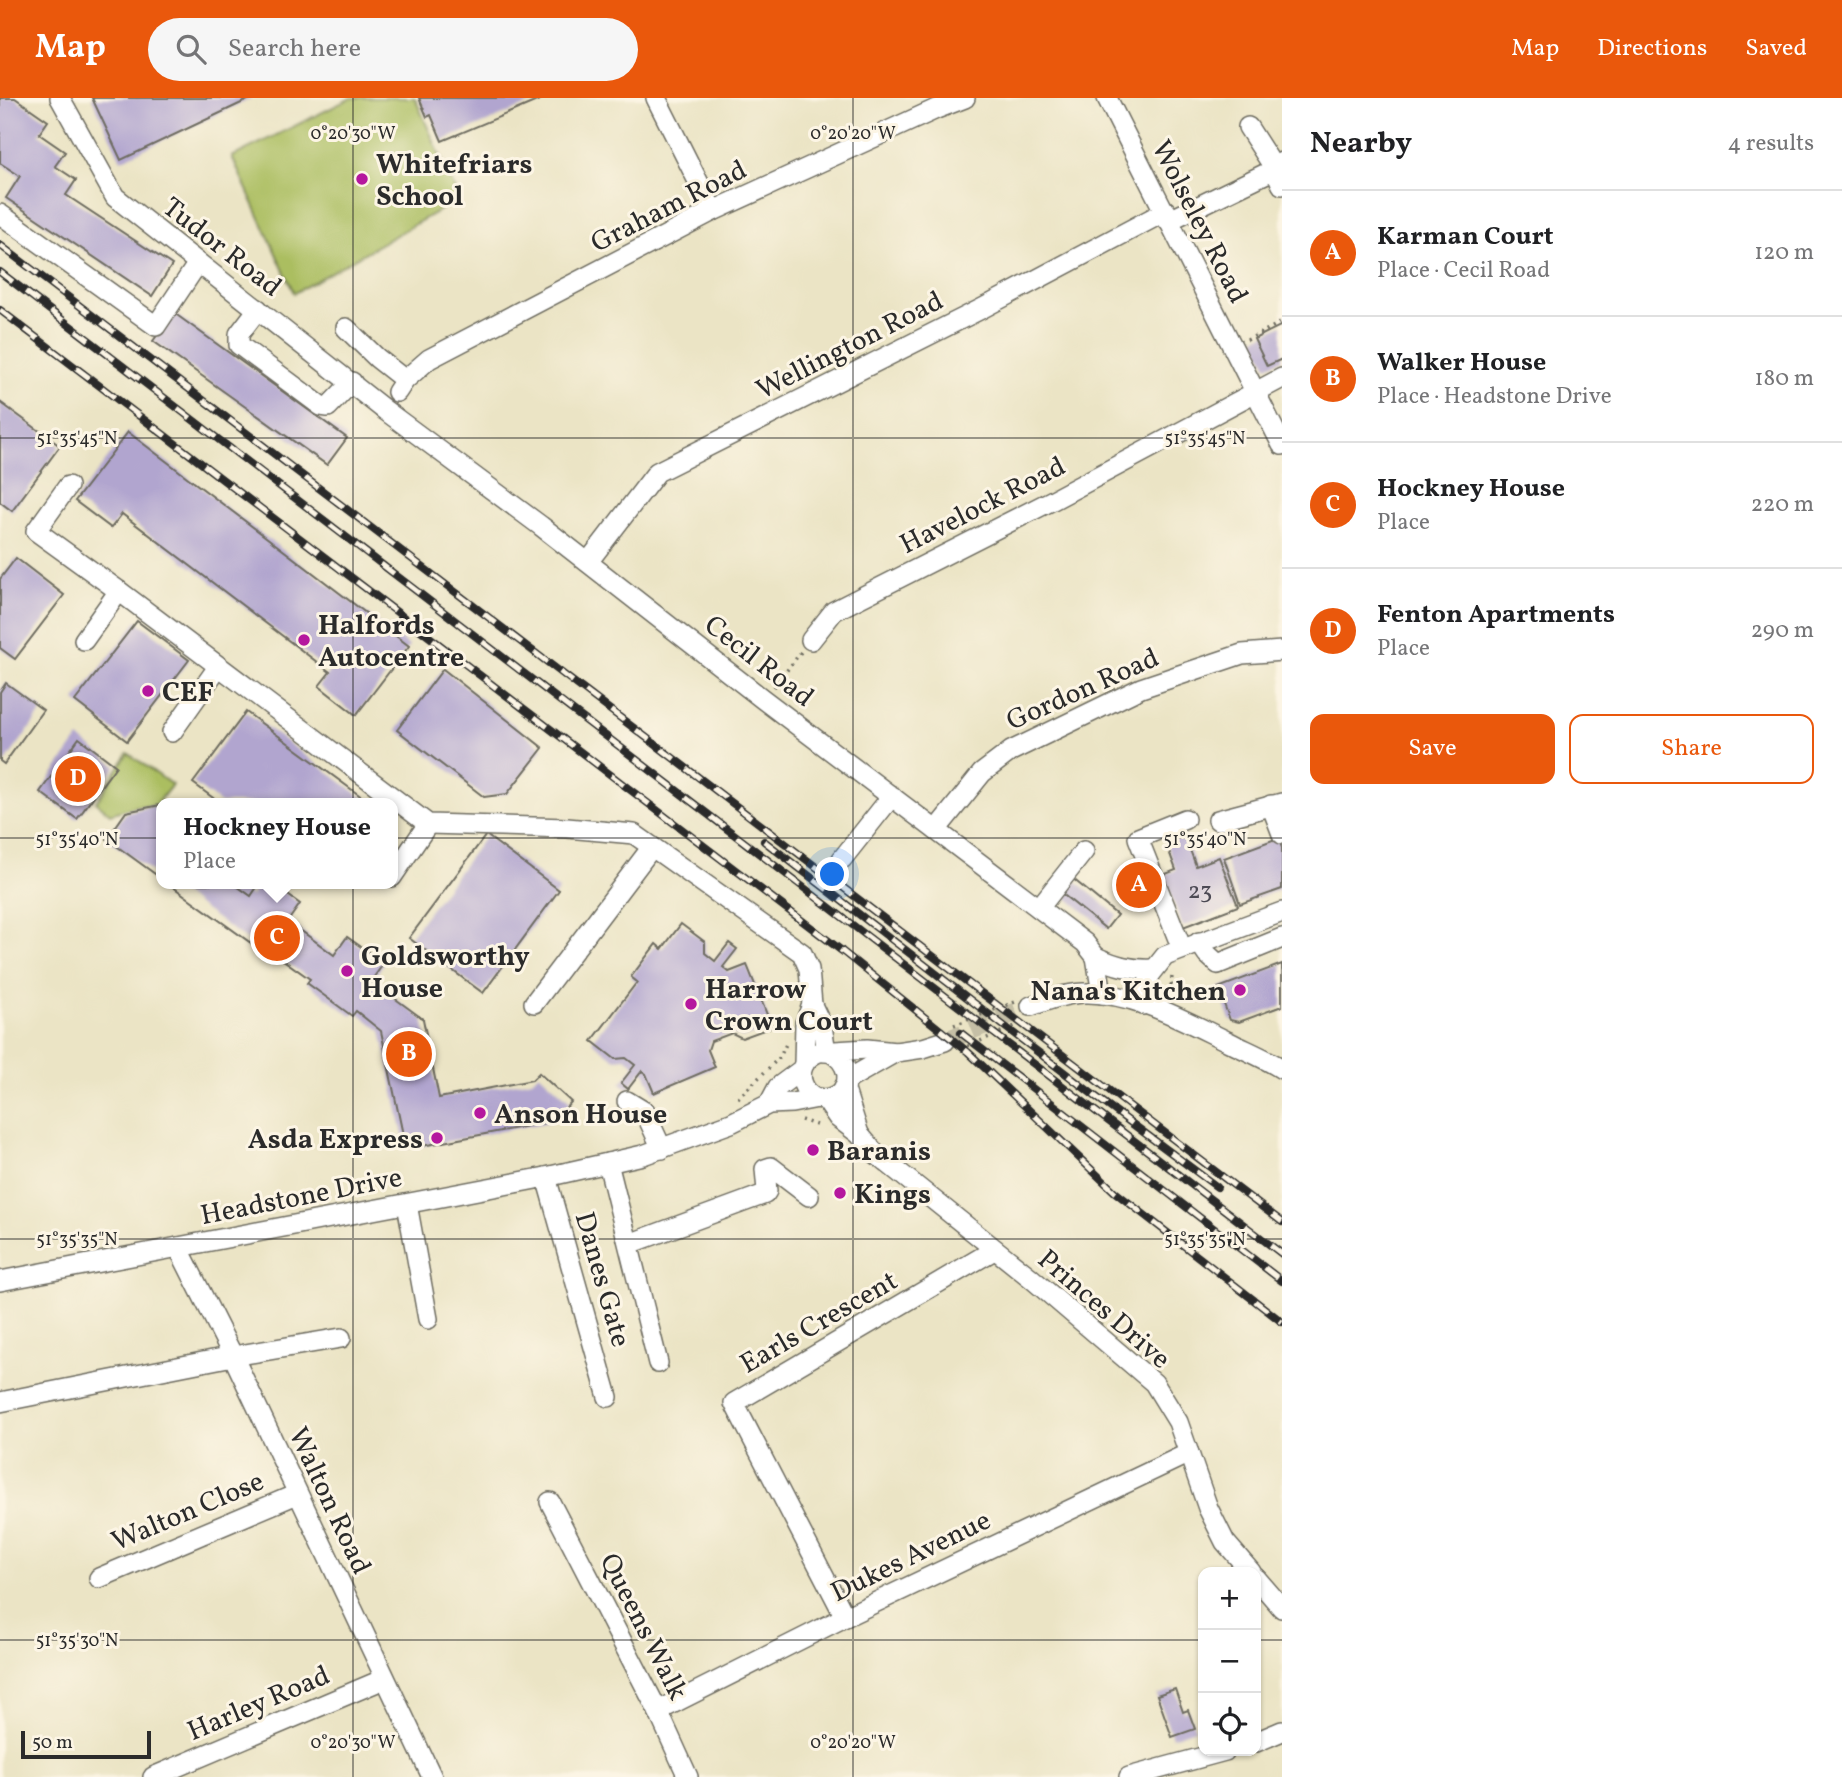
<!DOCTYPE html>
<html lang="en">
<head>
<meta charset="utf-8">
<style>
	:root { --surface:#fff; --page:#f6f6f6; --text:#202124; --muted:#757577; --line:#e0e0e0; --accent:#ea580c }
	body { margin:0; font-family:Vollkorn,serif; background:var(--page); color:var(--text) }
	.controls { position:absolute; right:21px; bottom:21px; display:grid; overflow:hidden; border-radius:14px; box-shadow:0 2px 5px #0004 }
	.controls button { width:63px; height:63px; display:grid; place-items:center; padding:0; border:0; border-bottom:2px solid var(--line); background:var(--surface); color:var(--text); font:35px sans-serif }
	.scale { position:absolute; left:21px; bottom:18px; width:130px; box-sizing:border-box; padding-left:7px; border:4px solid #2b2b2b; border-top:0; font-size:19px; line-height:24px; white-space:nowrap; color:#2b2b2b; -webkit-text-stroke:5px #fcf5e5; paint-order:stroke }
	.you { position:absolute; left:833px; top:777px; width:24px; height:24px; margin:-18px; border:5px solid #fff; border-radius:50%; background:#1a73e8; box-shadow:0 0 0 10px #1a73e833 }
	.badge { display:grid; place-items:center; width:46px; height:46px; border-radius:50%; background:var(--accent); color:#fff; font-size:23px; font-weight:700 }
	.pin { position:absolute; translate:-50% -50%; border:4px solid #fff; box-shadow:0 2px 7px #0006 }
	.popup { position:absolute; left:156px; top:700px; width:242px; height:91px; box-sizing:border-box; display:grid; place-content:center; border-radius:14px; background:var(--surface); filter:drop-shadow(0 2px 5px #0005); font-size:23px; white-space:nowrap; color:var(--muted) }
	.popup b { font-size:26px; color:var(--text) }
	.popup::after { content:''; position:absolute; left:50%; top:100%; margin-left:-14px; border:14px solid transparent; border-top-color:var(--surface) }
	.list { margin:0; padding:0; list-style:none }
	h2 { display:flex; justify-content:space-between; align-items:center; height:91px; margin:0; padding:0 28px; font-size:30px }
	h2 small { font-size:23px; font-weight:400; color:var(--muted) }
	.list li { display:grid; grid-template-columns:46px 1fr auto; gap:21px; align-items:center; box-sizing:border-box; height:126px; padding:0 28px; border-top:2px solid var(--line) }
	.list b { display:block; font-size:26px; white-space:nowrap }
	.list p { margin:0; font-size:23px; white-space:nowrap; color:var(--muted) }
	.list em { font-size:23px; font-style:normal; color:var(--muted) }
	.actions { display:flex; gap:14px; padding:21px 28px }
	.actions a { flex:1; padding:16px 0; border:2px solid var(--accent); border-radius:14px; text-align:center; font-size:24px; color:var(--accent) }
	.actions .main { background:var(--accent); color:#fff }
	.icon { flex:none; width:38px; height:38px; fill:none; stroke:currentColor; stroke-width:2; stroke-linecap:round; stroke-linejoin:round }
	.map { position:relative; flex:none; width:1282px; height:1679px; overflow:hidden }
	header { display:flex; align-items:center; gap:42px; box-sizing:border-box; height:98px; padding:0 35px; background:var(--accent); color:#fff }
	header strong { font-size:33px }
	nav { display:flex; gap:38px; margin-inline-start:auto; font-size:24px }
	.search { width:490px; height:63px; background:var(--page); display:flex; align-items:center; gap:18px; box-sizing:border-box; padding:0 24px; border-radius:38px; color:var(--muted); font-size:26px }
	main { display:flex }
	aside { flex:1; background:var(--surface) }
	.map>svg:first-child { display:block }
	.green { fill:#abbe61; stroke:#6b7446; stroke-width:2 }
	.building { fill:#b1a5cf }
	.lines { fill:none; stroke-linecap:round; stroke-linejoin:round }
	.minor-tunnel { stroke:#c5bfa6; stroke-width:19; stroke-dasharray:19 10; stroke-linecap:butt }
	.minor-casing { stroke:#6e6c61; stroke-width:22 }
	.path { stroke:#6e6c61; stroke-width:3.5; stroke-dasharray:2 5; stroke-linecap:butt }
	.minor { stroke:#fff; stroke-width:19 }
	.rail-casing { stroke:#2b2b2b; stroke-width:8 }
	.rail { stroke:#fcf5e5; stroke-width:5; stroke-dasharray:16; stroke-linecap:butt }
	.ticks { fill:none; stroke:#2b2b2b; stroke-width:2; stroke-opacity:0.45 }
	.poi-dot { fill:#b5179e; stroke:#fcf5e5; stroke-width:2.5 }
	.labels { text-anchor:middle; stroke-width:6; stroke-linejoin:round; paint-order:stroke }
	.number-label { font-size:24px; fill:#4c4a54 }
	.poi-label { font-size:28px; font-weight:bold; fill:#2b2b2b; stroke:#fcf5e5; text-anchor:start }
	.street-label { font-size:28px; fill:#2b2b2b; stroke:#fcf5e5 }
	.ticks-label { font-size:18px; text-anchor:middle; fill:#2b2b2b; stroke:#fcf5e5; stroke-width:6; stroke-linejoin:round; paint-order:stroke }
</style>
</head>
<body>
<header>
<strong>Map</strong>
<div class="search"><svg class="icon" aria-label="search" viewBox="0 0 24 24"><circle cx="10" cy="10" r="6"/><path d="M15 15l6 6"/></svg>Search here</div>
<nav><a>Map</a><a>Directions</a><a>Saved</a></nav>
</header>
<main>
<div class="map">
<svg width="1282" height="1679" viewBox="0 0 1282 1679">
	<rect width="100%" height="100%" fill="#fcf5e5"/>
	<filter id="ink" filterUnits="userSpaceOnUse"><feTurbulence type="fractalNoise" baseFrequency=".0143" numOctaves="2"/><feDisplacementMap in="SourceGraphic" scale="14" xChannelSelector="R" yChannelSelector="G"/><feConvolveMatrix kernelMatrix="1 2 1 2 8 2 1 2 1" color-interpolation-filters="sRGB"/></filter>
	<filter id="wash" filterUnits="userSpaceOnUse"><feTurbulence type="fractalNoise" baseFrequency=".00686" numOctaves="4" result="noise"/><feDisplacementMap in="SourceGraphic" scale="28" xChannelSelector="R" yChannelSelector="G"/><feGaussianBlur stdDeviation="1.57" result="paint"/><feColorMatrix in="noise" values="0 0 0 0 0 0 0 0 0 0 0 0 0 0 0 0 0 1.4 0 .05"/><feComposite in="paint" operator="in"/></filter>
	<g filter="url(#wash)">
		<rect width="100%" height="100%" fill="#ebe4c5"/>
		<g class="green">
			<polygon points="351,0 415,0 459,101 294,195 232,59"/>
			<polygon points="128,655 172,687 155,708 136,708 110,716 96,704"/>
		</g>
		<g id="blocks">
			<g class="building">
				<polygon points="0,0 15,0 48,23 39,36 65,54 55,68 76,82 66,97 172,167 152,198 6,100 20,78 0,65"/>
				<polygon points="92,0 252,0 121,62"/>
				<polygon points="419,0 544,0 442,43 431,17 427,19"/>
				<polygon points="174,215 347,340 327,367 153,243"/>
				<polygon points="1282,227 1282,261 1267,268 1254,241"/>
				<polygon points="0,304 60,348 12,413 0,404"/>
				<polygon points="128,334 409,548 356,617 319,588 330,574 122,416 111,430 75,403"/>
				<polygon points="16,460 64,497 15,561 0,550 0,481"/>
				<polygon points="137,523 189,562 127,643 75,603"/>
				<polygon points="443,571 543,650 507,696 484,699 397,632"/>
				<polygon points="6,585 43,612 4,666 0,663 0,594"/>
				<polygon points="246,614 370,705 220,705 193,685"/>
				<polygon points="79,640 116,668 77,721 40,694"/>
				<polygon points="160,707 162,708 162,781 107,741 126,714"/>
				<polygon points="1183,733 1196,768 1219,759 1238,808 1183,829 1163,777 1176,772 1164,740"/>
				<polygon points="486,737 559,792 483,895 409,840"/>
				<polygon points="1278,740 1282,750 1282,791 1240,806 1224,760"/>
				<polygon points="1144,768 1155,798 1134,806 1123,775"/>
				<polygon points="1072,780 1117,817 1106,831 1060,794"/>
				<polygon points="169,786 234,786 251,798 259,786 273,786 300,806 288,823 334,857 347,839 384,865 371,883 423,921 439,1000 532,982 539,975 571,1004 554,1023 406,1051 381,933 356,913 352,918 307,885 310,881 272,854 269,858"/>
				<polygon points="681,826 705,844 705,855 715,863 729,845 737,851 723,869 729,874 747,867 772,929 742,940 732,935 711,943 708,952 715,969 654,995 646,976 642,973 628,991 621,985 635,967 626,960 615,961 592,943 637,884 631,879 656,846 662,851"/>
				<polygon points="1282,866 1282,908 1239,924 1230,922 1218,890"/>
				<polygon points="1175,1591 1183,1614 1188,1612 1195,1631 1172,1639 1157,1597"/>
			</g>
		</g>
	</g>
	<g filter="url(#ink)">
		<use href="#blocks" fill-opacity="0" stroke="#6e6c61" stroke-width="2"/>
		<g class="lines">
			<polyline class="minor-tunnel" points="945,943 1031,908"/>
			<g class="minor-casing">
				<g id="minor">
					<polyline points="60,0 115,99 386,313 541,428 764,602 1085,845 1096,859 1102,896"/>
					<polyline points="656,0 713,113"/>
					<polyline points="1107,0 1282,347"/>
					<polyline points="1248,29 1275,71 1282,64"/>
					<polyline points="0,116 156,228 198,165"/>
					<polyline points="1168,123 1275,71 1282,87"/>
					<polyline points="258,211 239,236 239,247 321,308 328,309 352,284"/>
					<polyline points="346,230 377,260 405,282"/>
					<polyline points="397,294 405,282 429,261 713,113 934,12 965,0"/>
					<polyline points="68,388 36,433 119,493 428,726 567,730 634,736 802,855 809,871 812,907 822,928 826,954"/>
					<polyline points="588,464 657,374 981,211 1166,113"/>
					<polyline points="84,542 119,493"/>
					<polyline points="811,542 834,513 1051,403 1282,280"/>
					<polyline points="172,634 218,569"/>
					<polyline points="1271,707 1282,736"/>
					<polyline points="1218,722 1282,705"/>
					<polyline points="936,732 982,675 1011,653 1141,590 1242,556 1282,553"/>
					<polyline points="842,761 892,698"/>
					<polyline points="392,779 428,726"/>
					<polyline points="1039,810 1084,753"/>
					<polyline points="1199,844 1207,856 1218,866 1282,840"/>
					<polyline points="1182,851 1138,740 1185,721"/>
					<path d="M1096,859C1116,868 1131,872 1153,871"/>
					<polyline points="534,905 652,749"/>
					<polyline points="1143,907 1150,877 1165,858 1282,814"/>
					<path d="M1031,908C1048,902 1064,896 1083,895C1133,893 1185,923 1229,944C1247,953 1265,960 1282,971"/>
					<path d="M829,954C848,961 856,990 833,999C804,1010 786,967 819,954L867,951L896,954L923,950L945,943"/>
					<polyline points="804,966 805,925 812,907"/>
					<polyline points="847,982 896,954"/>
					<polyline points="844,989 859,1036"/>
					<polyline points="825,1001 838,1020 859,1036 875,1055 1031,1180 1154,1285 1178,1324 1208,1410 1225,1444 1251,1474"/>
					<polyline points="627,1003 645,1014 662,1051"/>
					<polyline points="769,1006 778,989 801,972"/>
					<polyline points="608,1065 658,1265"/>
					<polyline points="546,1079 608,1299"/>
					<polyline points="407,1106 428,1221"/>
					<polyline points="629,1146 765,1096 767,1093 765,1071 771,1069 809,1098"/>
					<polyline points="178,1149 233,1258 432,1679"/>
					<polyline points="0,1183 546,1079 643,1057 731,1025 769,1006 792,1005 818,1000"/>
					<polyline points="0,1304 233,1258 341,1240"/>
					<polyline points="550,1404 658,1613 688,1679"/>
					<polyline points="99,1480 297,1396"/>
					<polyline points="1256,1480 1282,1510"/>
					<polyline points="845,1519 734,1305 994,1152"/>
					<polyline points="658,1613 845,1519 1189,1355"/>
					<polyline points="1256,1644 1282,1633"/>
					<polyline points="153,1679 384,1581"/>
					<polyline points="1129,1679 1225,1653"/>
				</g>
			</g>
			<g class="path">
				<polyline points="1247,242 1282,224"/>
				<polyline points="774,589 801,554"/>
				<polyline points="1172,879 1171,886 1177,898"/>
				<polyline points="954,927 1015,904"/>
				<polyline points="961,951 1025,924"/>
				<polyline points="738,1000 780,959 786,946"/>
				<polyline points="801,1022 816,1027"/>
			</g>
			<use href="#minor" class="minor"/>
			<g class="rail-casing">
				<g id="rail">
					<polyline points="0,147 1282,1124"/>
					<polyline points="0,174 1282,1156"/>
					<polyline points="0,212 842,853 968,954 1115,1094 1282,1224"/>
					<polyline points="764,743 1091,995 1217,1089"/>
					<polyline points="961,935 1282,1183"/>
				</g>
			</g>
			<use href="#rail" class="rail"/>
		</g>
	</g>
	<path class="ticks" d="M353,0V1679M853,0V1679M0,340H1282M0,740H1282M0,1141H1282M0,1542H1203M1256,1542H1282"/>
	<g class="poi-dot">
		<circle cx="362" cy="81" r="7"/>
		<circle cx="304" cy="542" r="7"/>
		<circle cx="148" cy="593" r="7"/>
		<circle cx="347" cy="873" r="7"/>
		<circle cx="1240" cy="892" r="7"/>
		<circle cx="691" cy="906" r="7"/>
		<circle cx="480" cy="1015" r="7"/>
		<circle cx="437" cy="1040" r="7"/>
		<circle cx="813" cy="1052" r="7"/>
		<circle cx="840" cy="1095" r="7"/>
	</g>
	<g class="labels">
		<g class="number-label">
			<text x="1200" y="800">23</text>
		</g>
		<g class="poi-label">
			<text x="376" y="75">Whitefriars<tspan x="376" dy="32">School</tspan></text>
			<text x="318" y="536">Halfords<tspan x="318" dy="32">Autocentre</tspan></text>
			<text x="162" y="603">CEF</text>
			<text x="361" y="867">Goldsworthy<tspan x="361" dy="32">House</tspan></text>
			<text x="705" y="900">Harrow<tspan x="705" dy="32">Crown Court</tspan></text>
			<text x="1226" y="902" text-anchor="end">Nana's Kitchen</text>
			<text x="494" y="1025">Anson House</text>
			<text x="423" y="1050" text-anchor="end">Asda Express</text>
			<text x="827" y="1062">Baranis</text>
			<text x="854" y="1105">Kings</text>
		</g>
		<g class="street-label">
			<text transform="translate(668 107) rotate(-27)" y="10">Graham Road</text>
			<text transform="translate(1201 123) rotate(63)" y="10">Wolseley Road</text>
			<text transform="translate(223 148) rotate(38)" y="10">Tudor Road</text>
			<text transform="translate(849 246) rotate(-27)" y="10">Wellington Road</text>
			<text transform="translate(982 406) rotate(-27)" y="10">Havelock Road</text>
			<text transform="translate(760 562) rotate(38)" y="10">Cecil Road</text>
			<text transform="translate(1082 590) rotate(-24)" y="10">Gordon Road</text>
			<text transform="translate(301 1097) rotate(-11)" y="10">Headstone Drive</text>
			<text transform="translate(604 1181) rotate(74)" y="10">Danes Gate</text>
			<text transform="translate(1105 1210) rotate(41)" y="10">Princes Drive</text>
			<text transform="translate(818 1223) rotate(-30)" y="10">Earls Crescent</text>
			<text transform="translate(331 1402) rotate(65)" y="10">Walton Road</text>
			<text transform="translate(187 1412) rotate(-23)" y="10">Walton Close</text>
			<text transform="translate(910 1457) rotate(-26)" y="10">Dukes Avenue</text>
			<text transform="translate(645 1528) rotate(63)" y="10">Queens Walk</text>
			<text transform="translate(258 1604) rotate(-23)" y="10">Harley Road</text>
		</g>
	</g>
	<g class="ticks-label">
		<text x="353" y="41">0°20'30"W</text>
		<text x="853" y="41">0°20'20"W</text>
		<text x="77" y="346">51°35'45"N</text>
		<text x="1205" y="346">51°35'45"N</text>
		<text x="77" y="747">51°35'40"N</text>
		<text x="1205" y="747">51°35'40"N</text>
		<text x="77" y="1147">51°35'35"N</text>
		<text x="1205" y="1147">51°35'35"N</text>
		<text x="77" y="1548">51°35'30"N</text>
		<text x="353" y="1650">0°20'30"W</text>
		<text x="853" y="1650">0°20'20"W</text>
	</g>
</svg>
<div class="controls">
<button>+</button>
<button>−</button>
<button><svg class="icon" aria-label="locate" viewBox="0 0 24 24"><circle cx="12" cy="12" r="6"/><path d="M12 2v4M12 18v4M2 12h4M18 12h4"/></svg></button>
</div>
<div class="scale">50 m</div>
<div class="you"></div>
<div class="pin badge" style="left:1139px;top:787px">A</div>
<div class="pin badge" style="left:409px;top:956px">B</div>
<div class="pin badge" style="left:277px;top:840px">C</div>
<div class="popup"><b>Hockney House</b>Place</div>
<div class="pin badge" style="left:78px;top:681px">D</div>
</div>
<aside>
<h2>Nearby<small>4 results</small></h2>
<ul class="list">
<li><span class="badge">A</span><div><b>Karman Court</b><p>Place · Cecil Road</p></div><em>120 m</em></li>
<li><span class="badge">B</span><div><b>Walker House</b><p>Place · Headstone Drive</p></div><em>180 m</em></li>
<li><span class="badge">C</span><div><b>Hockney House</b><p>Place</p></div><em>220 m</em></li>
<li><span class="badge">D</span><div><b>Fenton Apartments</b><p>Place</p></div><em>290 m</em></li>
</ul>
<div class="actions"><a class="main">Save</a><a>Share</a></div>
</aside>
</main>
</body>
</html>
